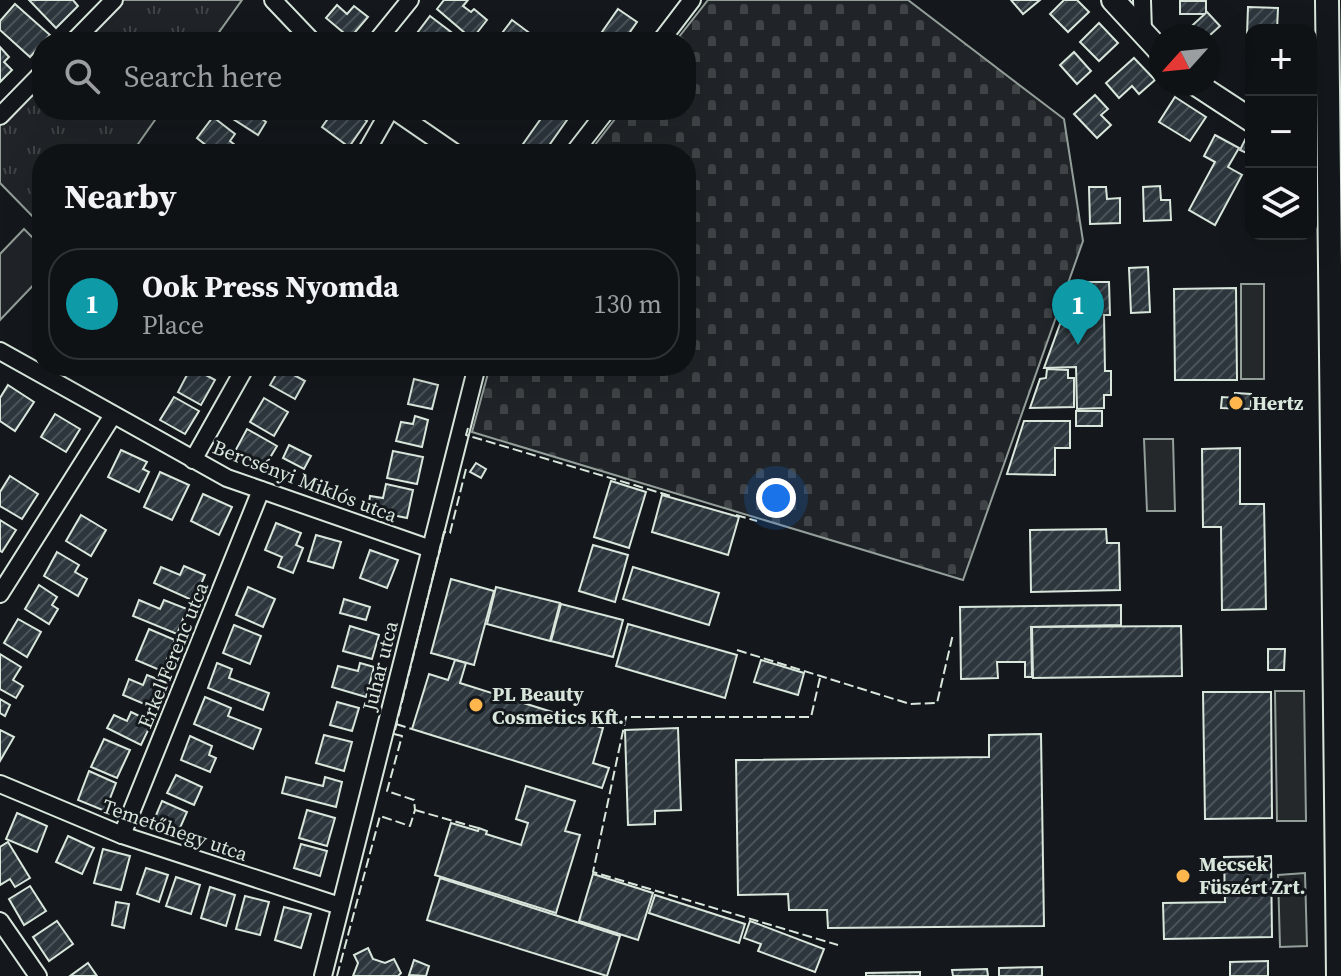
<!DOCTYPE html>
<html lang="en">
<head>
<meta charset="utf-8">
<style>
	:root { --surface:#0f1215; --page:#181b1e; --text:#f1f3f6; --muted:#9b9ea0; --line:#2f3234; --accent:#ffb74d }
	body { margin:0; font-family:"Source Serif 4",serif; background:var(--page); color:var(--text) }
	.controls { position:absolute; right:24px; top:24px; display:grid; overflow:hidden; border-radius:16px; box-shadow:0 8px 32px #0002 }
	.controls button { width:72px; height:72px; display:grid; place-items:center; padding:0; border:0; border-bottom:2px solid var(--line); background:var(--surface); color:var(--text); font:40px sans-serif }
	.compass { position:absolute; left:1149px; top:24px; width:72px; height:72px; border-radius:50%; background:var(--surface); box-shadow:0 8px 32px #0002; rotate:243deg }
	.you { position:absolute; left:776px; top:498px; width:28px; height:28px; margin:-20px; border:6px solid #fff; border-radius:50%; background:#1a73e8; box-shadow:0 0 0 12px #1a73e833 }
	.badge { display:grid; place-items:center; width:52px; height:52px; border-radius:50%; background:var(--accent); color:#fff; font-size:26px; font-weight:700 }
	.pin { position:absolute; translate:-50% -66px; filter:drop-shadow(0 2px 4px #0008) }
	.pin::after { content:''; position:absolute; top:42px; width:28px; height:24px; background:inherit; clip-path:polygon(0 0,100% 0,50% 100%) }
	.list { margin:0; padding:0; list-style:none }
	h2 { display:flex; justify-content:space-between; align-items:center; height:104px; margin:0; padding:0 32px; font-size:34px }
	h2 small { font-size:26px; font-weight:400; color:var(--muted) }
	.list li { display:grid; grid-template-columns:52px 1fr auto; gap:24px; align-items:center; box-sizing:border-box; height:112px; margin:0 16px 16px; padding:0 16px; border:2px solid var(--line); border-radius:32px }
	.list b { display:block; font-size:30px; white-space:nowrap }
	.list p { margin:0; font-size:26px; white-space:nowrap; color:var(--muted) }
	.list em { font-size:26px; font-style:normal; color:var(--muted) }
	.icon { flex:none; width:44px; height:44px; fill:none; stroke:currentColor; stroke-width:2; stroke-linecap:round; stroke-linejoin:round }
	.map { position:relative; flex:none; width:1341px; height:976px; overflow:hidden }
	.search { position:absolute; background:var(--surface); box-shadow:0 8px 32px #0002; left:32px; top:32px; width:664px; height:88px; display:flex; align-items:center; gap:20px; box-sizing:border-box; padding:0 28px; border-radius:32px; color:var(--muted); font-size:30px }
	.panel { position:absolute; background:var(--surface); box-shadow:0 8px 32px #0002; left:32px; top:144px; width:664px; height:232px; border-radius:32px }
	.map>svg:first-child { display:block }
	.grass { fill:url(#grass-tufts); stroke:#939e99; stroke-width:2 }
	.cemetery { fill:url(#cemetery-stones); stroke:#939e99; stroke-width:2 }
	.pitch { fill:#202428; stroke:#939e99; stroke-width:2 }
	.parking { fill:#24282b; stroke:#939e99; stroke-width:2 }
	.building { fill:url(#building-hatch); stroke:#d8e6dc; stroke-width:2 }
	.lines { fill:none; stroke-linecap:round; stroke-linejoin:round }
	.street-casing { stroke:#d8e6dc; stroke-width:20 }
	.secondary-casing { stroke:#d8e6dc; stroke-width:26 }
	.street { stroke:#14181c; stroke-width:16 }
	.secondary { stroke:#14181c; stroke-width:22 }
	.fence { stroke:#d8e6dc; stroke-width:2; stroke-dasharray:10 4; stroke-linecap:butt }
	.poi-dot { fill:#ffb74d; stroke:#14181c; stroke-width:3 }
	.labels { text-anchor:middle; stroke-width:6; stroke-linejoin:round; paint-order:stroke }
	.poi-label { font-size:20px; font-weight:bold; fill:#d8e6dc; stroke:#14181c; text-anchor:start }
	.street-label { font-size:20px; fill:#d8e6dc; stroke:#14181c }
</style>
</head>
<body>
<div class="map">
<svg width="1341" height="976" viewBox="0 0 1341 976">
	<defs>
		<pattern id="grass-tufts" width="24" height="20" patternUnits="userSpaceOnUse" patternTransform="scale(2)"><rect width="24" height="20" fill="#202428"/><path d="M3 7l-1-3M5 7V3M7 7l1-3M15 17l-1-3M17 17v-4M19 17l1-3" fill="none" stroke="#404447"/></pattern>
		<pattern id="cemetery-stones" width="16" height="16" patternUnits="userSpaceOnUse" patternTransform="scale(2)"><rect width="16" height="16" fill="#202428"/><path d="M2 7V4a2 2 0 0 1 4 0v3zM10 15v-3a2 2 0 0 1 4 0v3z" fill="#404447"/></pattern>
		<pattern id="building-hatch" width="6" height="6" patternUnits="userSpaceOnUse" patternTransform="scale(2)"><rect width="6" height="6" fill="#2c363c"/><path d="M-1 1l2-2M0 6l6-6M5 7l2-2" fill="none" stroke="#4a5358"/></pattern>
	</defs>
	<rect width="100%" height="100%" fill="#14181c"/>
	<g class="grass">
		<polygon points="122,0 242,0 212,42 81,42"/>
		<polygon points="42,81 42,110 162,110 131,154 42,154 42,226 0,183 0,123"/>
	</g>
	<polygon class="cemetery" points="708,0 908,0 1064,119 1083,241 963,580 472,432 490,366 686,366 686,154 588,154 622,110 686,110 686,42 675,42"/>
	<polygon class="pitch" points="24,229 42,247 42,276 0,320 0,254"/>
	<g class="parking">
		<rect x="1241" y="284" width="23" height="95"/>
		<polygon points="1144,439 1173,439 1175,511 1147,511"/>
		<polygon points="1275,691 1304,691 1306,821 1277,821"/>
		<polygon points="1305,873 1307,946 1280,947 1278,875"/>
	</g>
	<g class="building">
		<polygon points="29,0 73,0 78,6 56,28"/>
		<polygon points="444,0 468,0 463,6 471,12 474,9 487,20 472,39 437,9"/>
		<polygon points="1011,0 1040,0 1023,14"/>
		<polygon points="1064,0 1077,0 1089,12 1068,32 1050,14"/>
		<rect x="1180" y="1" width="26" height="13"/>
		<polygon points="15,4 50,35 30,57 0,30 0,21"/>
		<polygon points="337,5 347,14 354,6 368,17 350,38 326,18"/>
		<polygon points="1248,7 1278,8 1277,30 1251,30 1251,35 1247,35"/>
		<polygon points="618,9 637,22 623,42 595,42"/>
		<polygon points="1207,12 1220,26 1209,36 1185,36 1183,34"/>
		<polygon points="430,16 451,32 446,38 451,42 411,41"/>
		<polygon points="512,20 539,40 537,42 505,42 499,37"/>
		<polygon points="1099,23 1118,43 1099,61 1080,42"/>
		<polygon points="0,47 9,57 4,62 12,70 0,82"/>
		<polygon points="1074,52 1091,71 1077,84 1060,65"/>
		<polygon points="1134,58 1155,80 1139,94 1132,86 1119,98 1106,83"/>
		<polygon points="1095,95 1108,109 1101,115 1111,125 1097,138 1074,114"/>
		<polygon points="1175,97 1206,117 1190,141 1159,122"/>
		<polygon points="219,110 251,110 266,122 258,135"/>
		<polygon points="334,110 352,110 367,121 349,147 322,127"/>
		<polygon points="547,110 574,110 543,154 516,154"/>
		<polygon points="213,117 235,134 230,141 246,154 217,154 197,138"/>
		<polygon points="1215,135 1239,148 1228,167 1242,175 1215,225 1189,210 1215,162 1204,156"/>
		<polygon points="1246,138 1251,140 1251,155 1240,150"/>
		<polygon points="1160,186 1161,200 1170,200 1171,220 1144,221 1143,187"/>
		<polygon points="1089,187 1106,187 1107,199 1120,198 1120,223 1090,224"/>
		<polygon points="1148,267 1150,312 1131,313 1129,268"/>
		<polygon points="1075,282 1109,282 1110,315 1104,315 1105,371 1111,371 1111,395 1104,395 1104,408 1077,409 1076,367 1044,368 1060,324 1075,324"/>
		<polygon points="1236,288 1237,380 1175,380 1174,289"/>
		<polygon points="281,366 296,366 292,374 305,381 295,399 270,385"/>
		<polygon points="191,367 215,380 201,405 178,392"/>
		<polygon points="1047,369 1068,370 1068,378 1074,378 1074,407 1030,408 1040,379 1046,378"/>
		<polygon points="414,379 438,385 432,409 408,404"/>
		<polygon points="8,385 34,402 15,431 0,421 0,398"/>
		<polygon points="1235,393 1251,394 1251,409 1221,408 1222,397 1235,398"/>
		<polygon points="174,397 199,411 185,434 160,420"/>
		<polygon points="264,398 288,412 274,436 250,422"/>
		<rect x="1076" y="411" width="26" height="15"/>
		<polygon points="55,414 80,429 66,452 41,437"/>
		<polygon points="415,416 428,420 422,447 396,441 401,422 413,424"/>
		<polygon points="1024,421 1070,421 1070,448 1055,448 1055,475 1007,474"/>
		<polygon points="247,429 277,446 262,471 233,455"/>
		<polygon points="289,445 311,456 304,469 283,458"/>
		<polygon points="1240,448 1240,504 1264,504 1266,609 1222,610 1221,527 1203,527 1202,449"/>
		<polygon points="121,450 147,462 143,469 149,472 139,492 108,477"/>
		<polygon points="393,451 423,457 417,484 387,478"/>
		<polygon points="476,463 486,469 481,478 470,472"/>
		<polygon points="160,472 189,485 172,520 144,507"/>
		<polygon points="10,476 38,494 22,519 0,506 0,492"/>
		<polygon points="611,481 646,492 629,548 594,537"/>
		<polygon points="386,484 413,490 407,518 368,510 370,496 383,498"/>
		<polygon points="203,494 232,507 219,535 191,521"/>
		<polygon points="662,495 739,517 728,555 652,532"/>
		<polygon points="81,515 106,530 91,556 66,541"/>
		<polygon points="0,520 16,530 2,552 0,551"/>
		<polygon points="276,523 301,533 296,545 303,548 293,573 278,567 282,557 265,550"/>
		<polygon points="1106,529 1107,543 1119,543 1120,590 1031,592 1030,530"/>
		<polygon points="316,535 341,542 333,568 308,561"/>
		<polygon points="593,545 628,555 615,602 579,591"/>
		<polygon points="370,550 398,560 387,588 360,578"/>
		<polygon points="57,552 79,565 75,572 87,579 78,596 44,576"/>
		<polygon points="184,566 205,575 194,601 154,583 161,567 180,575"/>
		<polygon points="633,567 719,593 709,625 623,599"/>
		<polygon points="451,579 494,591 474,665 431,653"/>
		<polygon points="39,585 57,597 52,605 58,609 49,624 25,609"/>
		<polygon points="248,587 275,599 263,627 236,615"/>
		<polygon points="496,587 560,603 550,641 487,624"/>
		<polygon points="344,599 370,607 366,620 340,613"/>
		<polygon points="139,600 160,609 164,600 187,609 177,634 133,616"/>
		<polygon points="561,604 623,620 613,657 551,641"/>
		<polygon points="1121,605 1121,625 1031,627 1032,677 1025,677 1025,662 997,662 998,678 961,679 960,607"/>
		<polygon points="18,619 41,632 27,657 4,643"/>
		<polygon points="628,624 737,655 725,698 616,666"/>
		<polygon points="234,625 261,636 250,664 223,653"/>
		<polygon points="350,626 379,635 372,659 343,651"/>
		<polygon points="1181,626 1182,676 1033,678 1032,627"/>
		<polygon points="149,629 175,640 162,671 136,660"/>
		<polygon points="1268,649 1285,649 1284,670 1268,670"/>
		<polygon points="0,654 21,667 13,680 23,686 16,698 0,689"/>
		<polygon points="455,660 466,663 460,683 603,728 593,763 609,768 602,788 412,729 429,674 448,680"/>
		<polygon points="761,660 804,673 798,695 754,682"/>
		<polygon points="217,663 232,669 229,678 269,693 263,710 208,688"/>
		<polygon points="360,663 374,667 366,697 332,687 338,666 358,671"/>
		<polygon points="147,675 167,683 156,709 123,695 129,679 143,685"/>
		<polygon points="1203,692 1271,692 1272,818 1205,819"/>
		<polygon points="205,697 231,708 228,716 261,729 253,749 194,724"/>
		<polygon points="0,699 10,705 5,716 0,713"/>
		<polygon points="337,702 359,708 352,731 330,725"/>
		<polygon points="131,712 152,722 141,745 107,728 114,715 127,721"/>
		<polygon points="678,728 681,810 655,811 655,824 628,825 625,730"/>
		<polygon points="0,730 14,737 0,761"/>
		<polygon points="1041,734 1044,926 828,928 827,910 789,910 788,894 738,895 736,760 989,757 989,735"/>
		<polygon points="324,735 352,742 344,771 316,763"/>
		<polygon points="190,736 212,746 209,755 216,758 210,772 181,760"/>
		<polygon points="104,739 130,750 117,778 91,767"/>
		<polygon points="89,771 116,783 105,811 78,800"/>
		<polygon points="176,775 202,787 194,805 167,793"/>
		<polygon points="286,777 323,786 325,777 342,782 336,807 282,793"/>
		<polygon points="526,786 575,801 565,831 580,835 556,913 435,875 451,823 478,831 479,828 487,831 486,834 521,845 528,823 516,819"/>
		<polygon points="162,801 187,812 176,837 151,827"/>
		<polygon points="307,810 335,818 327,846 299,838"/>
		<polygon points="17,813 47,826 37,852 6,839"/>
		<polygon points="68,836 94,848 82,874 56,862"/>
		<polygon points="8,842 30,878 15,887 10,879 0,885 0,847"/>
		<polygon points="301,844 327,851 320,876 294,868"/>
		<polygon points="103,849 130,856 121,890 94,883"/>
		<polygon points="1271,856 1272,937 1164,939 1163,903 1225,902 1224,857"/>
		<polygon points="146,868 168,875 159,902 137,894"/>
		<polygon points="593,874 653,893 638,940 579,921"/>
		<polygon points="176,877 200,885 191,914 166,906"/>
		<polygon points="440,878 620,936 607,976 427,920"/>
		<polygon points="30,886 46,911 24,925 9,899"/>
		<polygon points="210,887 235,895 226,926 201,918"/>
		<polygon points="655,895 745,924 739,943 649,913"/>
		<polygon points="245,896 269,902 260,935 236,929"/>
		<polygon points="116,902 129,904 124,928 112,925"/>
		<polygon points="284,907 311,914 301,948 275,940"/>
		<polygon points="57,921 73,944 49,961 33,937"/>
		<polygon points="750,921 824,949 815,972 758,951 761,944 744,938"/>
		<polygon points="368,948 373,959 385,963 394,959 401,973 398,976 353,976 358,963 354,955"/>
		<polygon points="414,960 429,966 426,976 409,975"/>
		<polygon points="1268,961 1268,976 1230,976 1230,962"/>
		<polygon points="88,963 97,976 70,976"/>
		<polygon points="1042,967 1042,976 999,976 999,968"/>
		<polygon points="987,969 988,976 953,976 952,970"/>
		<polygon points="920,972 920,976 866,976 866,973"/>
	</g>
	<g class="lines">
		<g class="street-casing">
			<g id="street">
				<polyline points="273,0 313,42"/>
				<polyline points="1142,0 1143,32"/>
				<polyline points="73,42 114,0"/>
				<polyline points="376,42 410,0"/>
				<polyline points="660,42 692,0"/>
				<polyline points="393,110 457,154"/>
				<polyline points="0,116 42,73"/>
				<polyline points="365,154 390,110"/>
				<polyline points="573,154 607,110"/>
				<polyline points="0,351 227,478 431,549"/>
				<polyline points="193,460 246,366"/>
				<polyline points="0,594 113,415"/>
				<polyline points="0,784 122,835 340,906"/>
				<polyline points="122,835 261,490"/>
				<polyline points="0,921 38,976"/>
				<polyline points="323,976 477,366"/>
			</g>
		</g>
		<g class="secondary-casing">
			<g id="secondary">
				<polyline points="1113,0 1161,52"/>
				<polyline points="1327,0 1338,976"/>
				<polyline points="1196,84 1251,120"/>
			</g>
		</g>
		<use href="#street" class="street"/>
		<use href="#secondary" class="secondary"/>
		<g class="fence">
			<polyline points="468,428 466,435 671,496"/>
			<polyline points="736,515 757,521"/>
			<polyline points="737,650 910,704 937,703 953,634"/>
			<polyline points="820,678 811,717 626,717 593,872 838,945"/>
			<polyline points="396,724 412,729"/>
			<polyline points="415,810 478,828"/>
			<polyline points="337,976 380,816 410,826 415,810 414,800 387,791 402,736 394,734 444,532 450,533 466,469"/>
		</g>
	</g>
	<g class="poi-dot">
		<circle cx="1236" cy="403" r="8"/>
		<circle cx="476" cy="705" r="8"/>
		<circle cx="1183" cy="876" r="8"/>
	</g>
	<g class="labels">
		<g class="poi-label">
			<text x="1252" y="410">Hertz</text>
			<text x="492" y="701">PL Beauty<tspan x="492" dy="23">Cosmetics Kft.</tspan></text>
			<text x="1199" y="871">Mecsek<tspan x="1199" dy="23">Füszért Zrt.</tspan></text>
		</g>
		<g class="street-label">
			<text transform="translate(305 481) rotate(21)" y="7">Bercsényi Miklós utca</text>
			<text transform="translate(173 655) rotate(-68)" y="7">Erkel Ferenc utca</text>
			<text transform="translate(380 666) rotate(-76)" y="7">Juhar utca</text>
			<text transform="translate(175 830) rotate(19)" y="7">Temetőhegy utca</text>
		</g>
	</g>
</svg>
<div class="controls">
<button>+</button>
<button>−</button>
<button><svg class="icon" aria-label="layers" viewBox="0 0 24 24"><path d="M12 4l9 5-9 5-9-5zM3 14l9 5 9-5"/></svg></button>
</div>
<svg class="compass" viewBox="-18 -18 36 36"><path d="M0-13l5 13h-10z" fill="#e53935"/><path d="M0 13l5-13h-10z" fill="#9b9ea0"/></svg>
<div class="you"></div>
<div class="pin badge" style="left:1078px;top:345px;background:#0f9aa8">1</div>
<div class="search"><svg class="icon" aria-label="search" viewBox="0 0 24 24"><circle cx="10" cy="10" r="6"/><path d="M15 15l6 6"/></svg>Search here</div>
<section class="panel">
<h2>Nearby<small></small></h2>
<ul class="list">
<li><span class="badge" style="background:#0f9aa8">1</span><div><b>Ook Press Nyomda</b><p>Place</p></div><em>130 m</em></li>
</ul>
</section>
</div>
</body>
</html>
